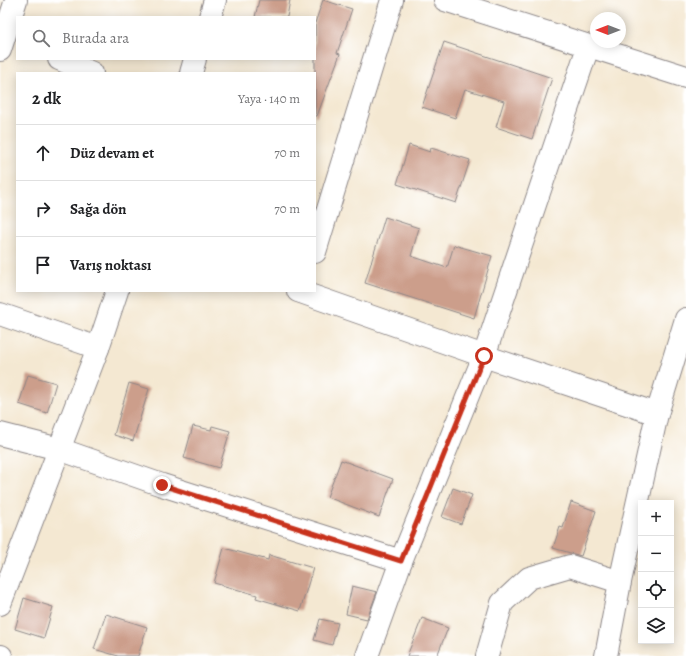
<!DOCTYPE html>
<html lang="tr">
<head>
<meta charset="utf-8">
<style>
	:root { --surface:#fff; --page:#f2f2f2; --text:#202124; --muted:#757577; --line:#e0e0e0 }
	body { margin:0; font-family:Alegreya,serif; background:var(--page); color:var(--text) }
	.controls { position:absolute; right:12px; bottom:12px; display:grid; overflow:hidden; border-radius:0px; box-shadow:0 2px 10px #0003 }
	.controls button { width:36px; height:36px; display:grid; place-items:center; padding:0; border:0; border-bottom:1px solid var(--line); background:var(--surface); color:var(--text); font:20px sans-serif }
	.compass { position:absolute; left:590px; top:12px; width:36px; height:36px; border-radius:50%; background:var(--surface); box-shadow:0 2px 10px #0003; rotate:270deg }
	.stop { position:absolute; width:12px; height:12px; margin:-9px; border:3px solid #c8321e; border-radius:50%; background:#fff }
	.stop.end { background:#c8321e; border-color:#fff; box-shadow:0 1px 4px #0008 }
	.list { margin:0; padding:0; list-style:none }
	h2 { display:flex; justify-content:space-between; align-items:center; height:52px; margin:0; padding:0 16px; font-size:17px }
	h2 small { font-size:13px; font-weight:400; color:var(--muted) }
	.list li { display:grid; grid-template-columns:26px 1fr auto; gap:12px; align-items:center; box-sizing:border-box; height:56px; padding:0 16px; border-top:1px solid var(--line) }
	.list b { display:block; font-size:15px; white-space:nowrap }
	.list em { font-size:13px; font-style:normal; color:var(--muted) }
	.icon { flex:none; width:22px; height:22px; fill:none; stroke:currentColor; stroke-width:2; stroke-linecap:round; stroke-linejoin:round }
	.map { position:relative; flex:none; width:686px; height:656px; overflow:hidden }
	.search { position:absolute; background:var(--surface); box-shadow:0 2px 10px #0003; left:16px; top:16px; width:300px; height:44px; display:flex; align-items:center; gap:10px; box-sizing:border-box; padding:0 14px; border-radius:0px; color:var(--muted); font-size:15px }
	.panel { position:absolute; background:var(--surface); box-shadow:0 2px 10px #0003; left:16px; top:72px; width:300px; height:220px; border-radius:0px }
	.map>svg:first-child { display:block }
	.building { fill:#cc9e8b }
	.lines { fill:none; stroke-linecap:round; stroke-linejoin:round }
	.street-casing { stroke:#8b8586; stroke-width:24 }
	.street { stroke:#fff; stroke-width:22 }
	.route { stroke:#c8321e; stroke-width:5 }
</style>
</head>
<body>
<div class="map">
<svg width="686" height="656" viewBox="0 0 686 656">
	<rect width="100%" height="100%" fill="#fff"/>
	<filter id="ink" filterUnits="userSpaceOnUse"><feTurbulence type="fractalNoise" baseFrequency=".025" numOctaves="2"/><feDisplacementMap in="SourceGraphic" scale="8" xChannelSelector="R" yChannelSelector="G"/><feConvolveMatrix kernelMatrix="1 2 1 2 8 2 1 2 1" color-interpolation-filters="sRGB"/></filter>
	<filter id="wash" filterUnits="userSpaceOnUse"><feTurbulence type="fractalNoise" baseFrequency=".012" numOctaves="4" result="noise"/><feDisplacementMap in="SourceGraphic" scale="16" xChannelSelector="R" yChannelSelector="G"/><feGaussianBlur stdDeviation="0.9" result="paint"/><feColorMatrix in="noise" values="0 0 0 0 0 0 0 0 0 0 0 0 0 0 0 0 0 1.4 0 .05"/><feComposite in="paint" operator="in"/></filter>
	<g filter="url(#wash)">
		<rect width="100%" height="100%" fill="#f4e8d2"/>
		<g id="blocks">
			<g class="building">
				<polygon points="259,0 290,0 287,17 255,17"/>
				<polygon points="323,0 352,9 337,53 340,54 317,116 315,116 315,23"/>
				<polygon points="444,42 552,78 532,139 496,127 504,101 465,89 455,118 422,107"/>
				<polygon points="409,145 430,152 431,148 470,160 456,203 397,184"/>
				<polygon points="385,217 419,228 411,256 447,268 454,245 492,256 474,318 365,283"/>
				<polygon points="28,375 56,383 47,413 19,404"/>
				<polygon points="129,383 149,389 133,441 114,435"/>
				<polygon points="193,426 211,430 212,426 230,431 219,468 184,458"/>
				<polygon points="341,460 393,479 379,517 327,497"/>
				<polygon points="453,488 472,495 461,524 442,517"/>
				<polygon points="571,502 596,511 581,556 553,548 560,527 563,528"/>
				<polygon points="224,548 268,560 269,555 313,568 300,611 256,598 257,595 214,583"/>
				<polygon points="352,586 377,592 367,619 346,614"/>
				<polygon points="24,598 53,607 44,638 15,629"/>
				<polygon points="106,614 147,627 138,656 118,656 94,649"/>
				<polygon points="422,618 448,628 437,656 407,656"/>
				<polygon points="320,619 338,623 332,645 314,640"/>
			</g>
		</g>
	</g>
	<g filter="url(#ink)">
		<use href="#blocks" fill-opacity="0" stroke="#8b8586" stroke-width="1"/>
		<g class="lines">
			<g class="street-casing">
				<g id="street">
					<polyline points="445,0 686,77"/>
					<polyline points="210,17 215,0"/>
					<polyline points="0,50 16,0"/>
					<polyline points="59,59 92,73"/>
					<polyline points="191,73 195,59"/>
					<polyline points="315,252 392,0"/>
					<polyline points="298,291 484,356 657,414"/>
					<polyline points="0,314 98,348"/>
					<polyline points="0,434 59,449 162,485 401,561 367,656"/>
					<polyline points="401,561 484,356 588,47"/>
					<polyline points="0,604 98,348 117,291"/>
					<polyline points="0,656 1,656"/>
					<polyline points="487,656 502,603 529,578 570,566 620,582"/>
					<polyline points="606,656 620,582 657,414 686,319"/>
				</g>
			</g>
			<use href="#street" class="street"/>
		</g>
	</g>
	<g class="lines" filter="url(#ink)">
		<polyline class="route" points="162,485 401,561 484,356"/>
	</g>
</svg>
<div class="controls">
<button>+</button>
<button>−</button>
<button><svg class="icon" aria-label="locate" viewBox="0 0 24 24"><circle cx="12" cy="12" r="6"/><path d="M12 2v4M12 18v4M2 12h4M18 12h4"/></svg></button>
<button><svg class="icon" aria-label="layers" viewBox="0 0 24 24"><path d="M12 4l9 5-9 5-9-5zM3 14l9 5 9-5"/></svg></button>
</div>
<svg class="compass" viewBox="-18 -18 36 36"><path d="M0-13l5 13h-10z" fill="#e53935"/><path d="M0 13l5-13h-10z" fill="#757577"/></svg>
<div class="stop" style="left:484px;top:356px"></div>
<div class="stop end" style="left:162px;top:485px"></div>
<div class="search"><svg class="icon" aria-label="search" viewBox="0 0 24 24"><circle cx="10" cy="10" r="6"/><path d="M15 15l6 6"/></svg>Burada ara</div>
<section class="panel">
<h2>2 dk<small>Yaya · 140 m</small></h2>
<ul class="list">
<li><svg class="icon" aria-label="ahead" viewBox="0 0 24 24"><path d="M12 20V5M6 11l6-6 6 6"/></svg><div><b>Düz devam et</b></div><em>70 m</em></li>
<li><svg class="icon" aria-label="right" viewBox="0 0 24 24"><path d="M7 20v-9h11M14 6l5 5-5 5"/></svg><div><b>Sağa dön</b></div><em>70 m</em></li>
<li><svg class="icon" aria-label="arrive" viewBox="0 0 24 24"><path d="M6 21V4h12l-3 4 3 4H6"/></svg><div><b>Varış noktası</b></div></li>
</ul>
</section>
</div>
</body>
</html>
